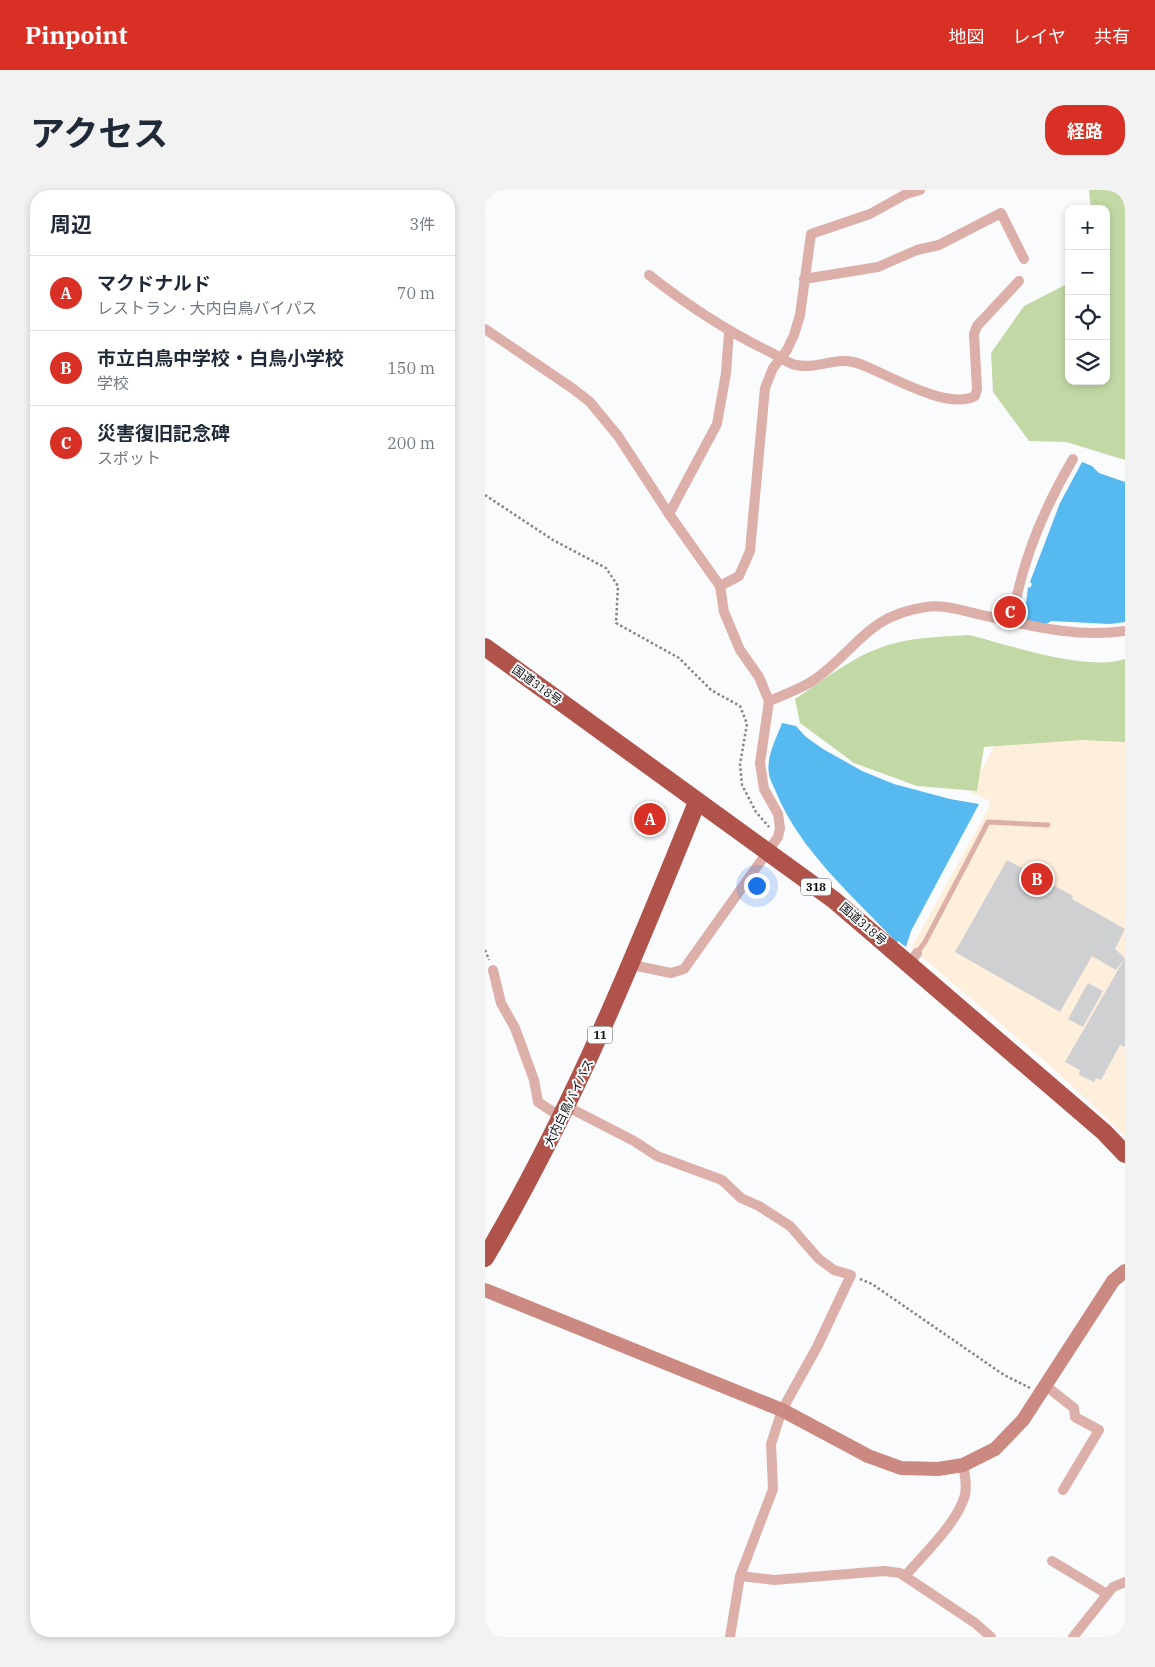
<!DOCTYPE html>
<html lang="ja">
<head>
<meta charset="utf-8">
<style>
	:root { --surface:#fff; --page:#f2f2f3; --text:#1f2937; --muted:#747a83; --line:#e0e1e3; --accent:#d93025 }
	body { margin:0; font-family:"IBM Plex Serif","Noto Sans JP",serif; background:var(--page); color:var(--text) }
	.controls { position:absolute; right:15px; top:15px; display:grid; overflow:hidden; border-radius:10px; box-shadow:0 2px 8px #0003 }
	.controls button { width:45px; height:45px; display:grid; place-items:center; padding:0; border:0; border-bottom:1px solid var(--line); background:var(--surface); color:var(--text); font:25px sans-serif }
	.you { position:absolute; left:271px; top:695px; width:18px; height:18px; margin:-12px; border:4px solid #fff; border-radius:50%; background:#1a73e8; box-shadow:0 0 0 8px #1a73e833 }
	.badge { display:grid; place-items:center; width:32px; height:32px; border-radius:50%; background:var(--accent); color:#fff; font-size:16px; font-weight:700 }
	.pin { position:absolute; translate:-50% -50%; border:2px solid #fff; box-shadow:0 1px 5px #0006 }
	.list { margin:0; padding:0; list-style:none }
	h2 { display:flex; justify-content:space-between; align-items:center; height:65px; margin:0; padding:0 20px; font-size:21px }
	h2 small { font-size:16px; font-weight:400; color:var(--muted) }
	.list li { display:grid; grid-template-columns:32px 1fr auto; gap:15px; align-items:center; box-sizing:border-box; height:75px; padding:0 20px; border-top:1px solid var(--line) }
	.list b { display:block; font-size:19px; white-space:nowrap }
	.list p { margin:0; font-size:16px; white-space:nowrap; color:var(--muted) }
	.list em { font-size:16px; font-style:normal; color:var(--muted) }
	.icon { flex:none; width:28px; height:28px; fill:none; stroke:currentColor; stroke-width:2; stroke-linecap:round; stroke-linejoin:round }
	.map { position:relative; flex:none; width:640px; height:1447px; overflow:hidden; border-radius:20px }
	header { display:flex; align-items:center; gap:30px; box-sizing:border-box; height:70px; padding:0 25px; background:var(--accent); color:#fff }
	header strong { font-size:24px }
	nav { display:flex; gap:28px; margin-inline-start:auto; font-size:18px }
	.intro { display:flex; align-items:center; justify-content:space-between; box-sizing:border-box; height:120px; padding:0 30px }
	h1 { margin:0; font-size:35px }
	.button { padding:12px 22px; border-radius:20px; background:var(--accent); color:#fff; font-size:18px; font-weight:700 }
	main { display:flex; gap:30px; padding:0 30px }
	aside { flex:1; background:var(--surface); border-radius:20px; box-shadow:0 2px 8px #0003 }
	.map>svg:first-child { display:block }
	.education { fill:#feeedc }
	.green { fill:#c2d9a5 }
	.water { fill:#56b9ef }
	.building { fill:#cfd0d2 }
	.lines { fill:none; stroke-linecap:round; stroke-linejoin:round }
	.path { stroke:#848586; stroke-width:2.5; stroke-dasharray:2.5 2.5; stroke-linecap:butt }
	.lane { stroke:#ddafa9; stroke-width:5 }
	.street { stroke:#ddafa9; stroke-width:10 }
	.secondary { stroke:#cb8981; stroke-width:14 }
	.highway { stroke:#af534b; stroke-width:18 }
	.labels { text-anchor:middle; stroke-width:4; stroke-linejoin:round; paint-order:stroke }
	.shield { fill:#fafbfd; stroke:#545456; stroke-width:1 }
	.shield-label { font-size:11px; font-weight:bold; fill:#0d0d0e }
	.street-label { font-size:12px; fill:#0d0d0e; stroke:#fafbfd }
</style>
</head>
<body>
<header>
<strong>Pinpoint</strong>
<nav><a>地図</a><a>レイヤ</a><a>共有</a></nav>
</header>
<div class="intro"><h1>アクセス</h1><a class="button">経路</a></div>
<main>
<aside>
<h2>周辺<small>3件</small></h2>
<ul class="list">
<li><span class="badge">A</span><div><b>マクドナルド</b><p>レストラン · 大内白鳥バイパス</p></div><em>70 m</em></li>
<li><span class="badge">B</span><div><b>市立白鳥中学校・白鳥小学校</b><p>学校</p></div><em>150 m</em></li>
<li><span class="badge">C</span><div><b>災害復旧記念碑</b><p>スポット</p></div><em>200 m</em></li>
</ul>
</aside>
<div class="map">
<svg width="640" height="1447" viewBox="0 0 640 1447">
	<rect width="100%" height="100%" fill="#fafbfd"/>
	<polygon class="education" points="640,542 640,946 570,880 426,758 502,621 505,611 485,602 514,547"/>
	<g class="green">
		<polygon points="604,0 640,0 640,270 581,252 544,251 508,202 506,163 539,116 584,93 584,191 621,191 621,19 606,19"/>
		<path d="M484,445C524,455 602,482 640,469V552L597,550L499,557L492,601L432,596L369,573L315,533L310,509C336,492 363,470 392,459C421,447 453,447 484,445Z"/>
	</g>
	<g class="water">
		<polygon points="597,272 607,276 614,283 640,292 640,432 625,434 566,431 560,435 539,429 543,397 545,398 547,394 545,392 575,313"/>
		<path d="M297,533L311,536L321,547L338,559L377,581L409,594L465,609L494,614L426,741L421,757L413,751L412,753C369,707 315,661 291,602C289,597 285,590 284,584C281,567 291,549 297,533Z"/>
	</g>
	<g class="building">
		<polygon points="522,670 588,706 587,709 640,739 630,759 640,768 631,780 607,766 575,822 470,762"/>
		<polygon points="640,768 640,857 635,855 616,890 611,888 609,892 594,885 595,880 580,872"/>
		<polygon points="603,793 618,801 598,837 583,829"/>
	</g>
	<g class="lines">
		<g class="path">
			<polyline points="0,305 68,350 121,378 133,396 131,433 194,468 226,500 255,516 262,534 255,574 257,595 271,622 284,637"/>
			<polyline points="0,760 4,770"/>
			<polyline points="375,1089 387,1094 519,1185 545,1198"/>
		</g>
		<polyline class="lane" points="432,763 440,752 503,632 563,635"/>
		<g class="street">
			<path d="M164,85C202,115 240,140 283,161C292,165 302,173 311,175C332,180 353,165 375,174C402,184 462,221 490,206L492,199L489,144L492,136L534,91"/>
			<polyline points="319,89 393,77 432,60 454,55 516,23 539,69"/>
			<polyline points="0,139 87,198 105,212 133,246 184,324 235,396 239,422 255,460 274,487 284,511 275,573 279,599 293,624 295,638 293,647 199,779 186,783 147,775"/>
			<polyline points="184,324 232,234 241,183 244,142"/>
			<polyline points="235,396 254,386 265,361 280,198 288,178 302,160 309,145 315,125 326,44 385,24 421,4 435,0"/>
			<path d="M527,431C536,374 559,318 588,269"/>
			<path d="M284,511C299,505 315,499 329,490C372,460 382,425 441,417C460,414 482,422 501,426C547,436 592,448 640,441"/>
			<polyline points="424,774 432,763"/>
			<polyline points="8,780 16,813 30,838 49,890 53,912 77,928"/>
			<polyline points="83,917 149,951 172,966 237,990 256,1008 274,1016 305,1036 334,1069 349,1080 366,1085 332,1157 297,1220 286,1254 288,1299 255,1386 245,1447"/>
			<polyline points="561,1196 589,1218 590,1227 614,1240 578,1300"/>
			<polyline points="567,1371 622,1404"/>
			<polyline points="255,1386 289,1390 399,1381 415,1383 490,1433 506,1447"/>
			<path d="M420,1386C438,1365 473,1332 480,1305C482,1295 480,1285 478,1275"/>
			<polyline points="588,1447 628,1397 640,1392"/>
		</g>
		<polyline class="secondary" points="0,1100 297,1220 383,1266 416,1278 453,1279 478,1275 510,1259 538,1230 628,1091 640,1081"/>
		<g class="highway">
			<polyline points="0,457 349,710 619,942 640,964"/>
			<path d="M0,1068C86,923 149,768 212,612"/>
		</g>
	</g>
	<g class="labels">
		<g class="shield">
			<rect x="316" y="688.5" width="30" height="17" rx="4"/>
			<rect x="102.5" y="836.5" width="25" height="17" rx="4"/>
		</g>
		<g class="shield-label">
			<text x="331" y="701">318</text>
			<text x="115" y="849">11</text>
		</g>
		<g class="street-label">
			<text transform="translate(52 495) rotate(36)" y="4">国道318号</text>
			<text transform="translate(378 734) rotate(41)" y="4">国道318号</text>
			<text transform="translate(84 913) rotate(-64)" y="4">大内白鳥バイパス</text>
		</g>
	</g>
</svg>
<div class="controls">
<button>+</button>
<button>−</button>
<button><svg class="icon" aria-label="locate" viewBox="0 0 24 24"><circle cx="12" cy="12" r="6"/><path d="M12 2v4M12 18v4M2 12h4M18 12h4"/></svg></button>
<button><svg class="icon" aria-label="layers" viewBox="0 0 24 24"><path d="M12 4l9 5-9 5-9-5zM3 14l9 5 9-5"/></svg></button>
</div>
<div class="you"></div>
<div class="pin badge" style="left:165px;top:629px">A</div>
<div class="pin badge" style="left:552px;top:689px">B</div>
<div class="pin badge" style="left:525px;top:422px">C</div>
</div>
</main>
</body>
</html>
